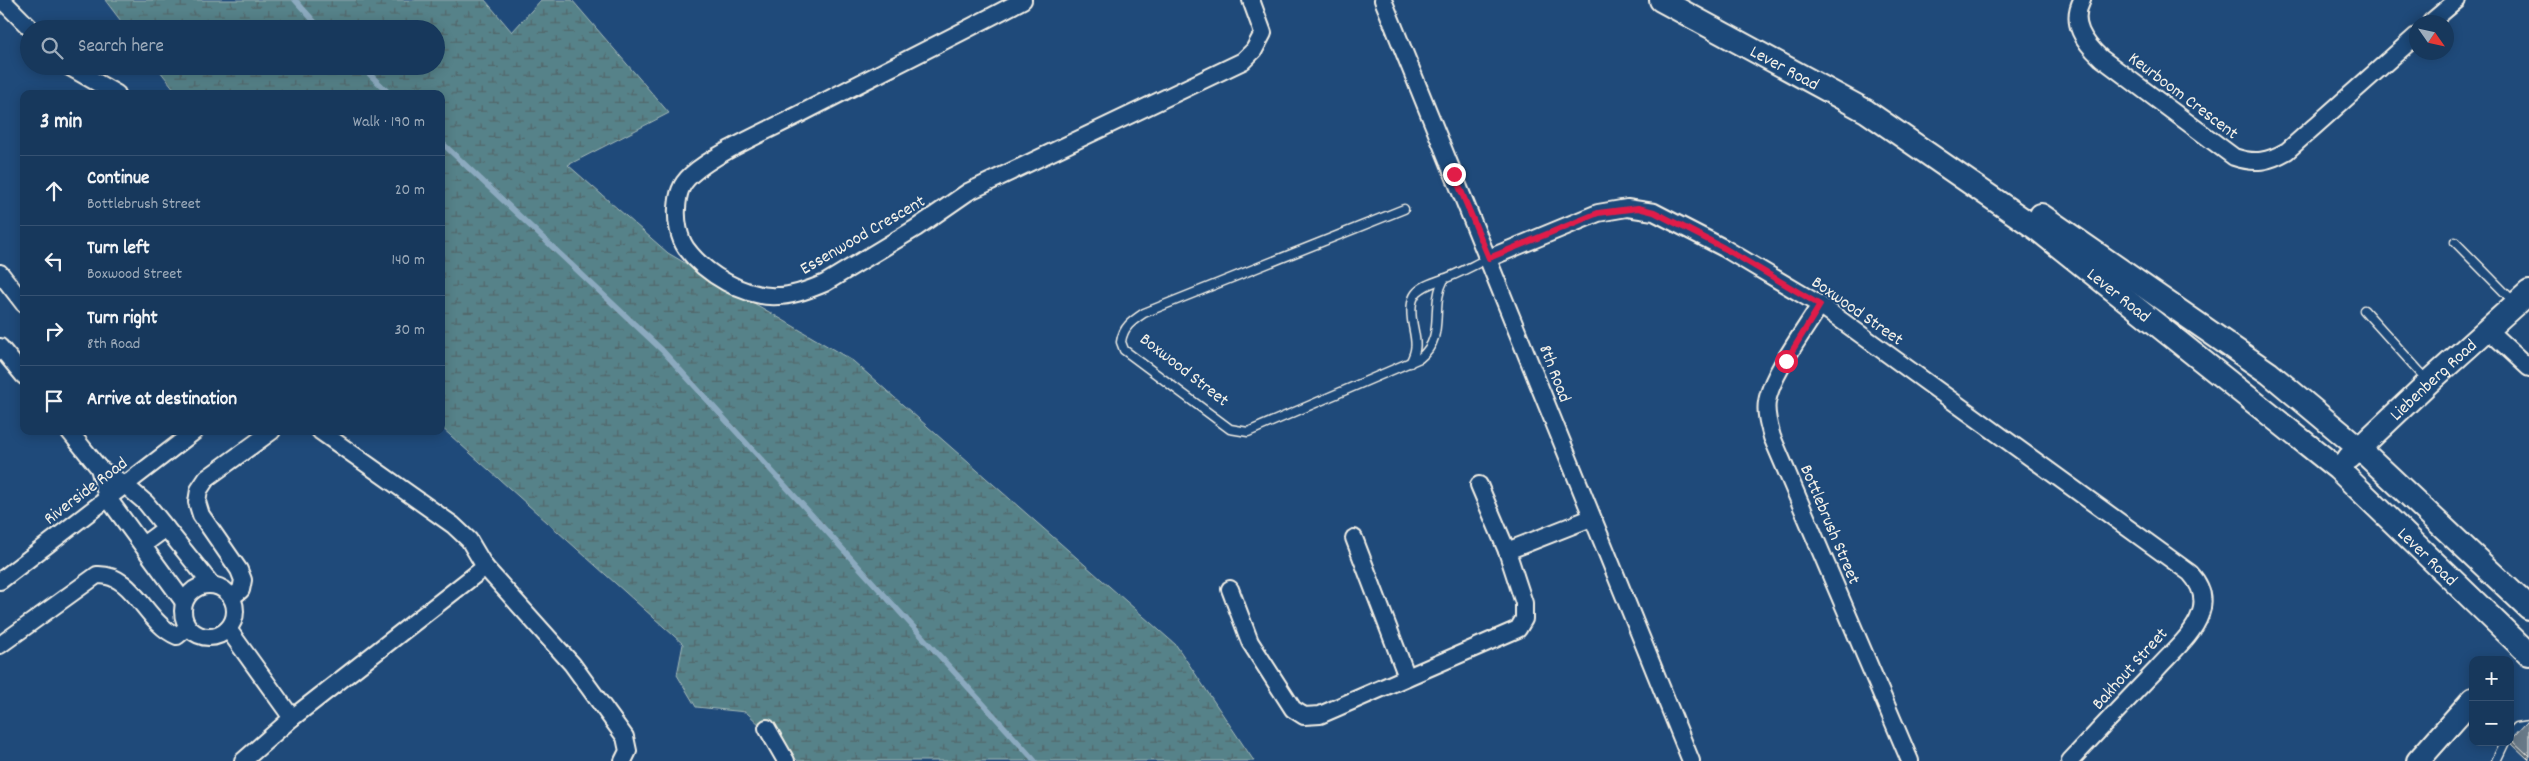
<!DOCTYPE html>
<html lang="en">
<head>
<meta charset="utf-8">
<style>
	:root { --surface:#17385c; --page:#203f62; --text:#f1f3f6; --muted:#9eacbb; --line:#365272 }
	body { margin:0; font-family:Dekko,sans-serif; background:var(--page); color:var(--text) }
	.controls { position:absolute; right:15px; bottom:15px; display:grid; overflow:hidden; border-radius:10px; box-shadow:0 2px 12px #0003 }
	.controls button { width:45px; height:45px; display:grid; place-items:center; padding:0; border:0; border-bottom:1px solid var(--line); background:var(--surface); color:var(--text); font:25px sans-serif }
	.compass { position:absolute; left:2409px; top:15px; width:45px; height:45px; border-radius:50%; background:var(--surface); box-shadow:0 2px 12px #0003; rotate:124deg }
	.stop { position:absolute; width:15px; height:15px; margin:-11px; border:4px solid #e11d48; border-radius:50%; background:#fff }
	.stop.end { background:#e11d48; border-color:#fff; box-shadow:0 1px 5px #0008 }
	.list { margin:0; padding:0; list-style:none }
	h2 { display:flex; justify-content:space-between; align-items:center; height:65px; margin:0; padding:0 20px; font-size:21px }
	h2 small { font-size:16px; font-weight:400; color:var(--muted) }
	.list li { display:grid; grid-template-columns:32px 1fr auto; gap:15px; align-items:center; box-sizing:border-box; height:70px; padding:0 20px; border-top:1px solid var(--line) }
	.list b { display:block; font-size:19px; white-space:nowrap }
	.list p { margin:0; font-size:16px; white-space:nowrap; color:var(--muted) }
	.list em { font-size:16px; font-style:normal; color:var(--muted) }
	.icon { flex:none; width:28px; height:28px; fill:none; stroke:currentColor; stroke-width:2; stroke-linecap:round; stroke-linejoin:round }
	.map { position:relative; flex:none; width:2529px; height:761px; overflow:hidden }
	.search { position:absolute; background:var(--surface); box-shadow:0 2px 12px #0003; left:20px; top:20px; width:425px; height:55px; display:flex; align-items:center; gap:12px; box-sizing:border-box; padding:0 18px; border-radius:28px; color:var(--muted); font-size:19px }
	.panel { position:absolute; background:var(--surface); box-shadow:0 2px 12px #0003; left:20px; top:90px; width:425px; height:345px; border-radius:10px }
	.map>svg:first-child { display:block }
	.wetland { fill:url(#wetland-marsh); stroke:#a6bab8 }
	.lines { fill:none; stroke-linecap:round; stroke-linejoin:round }
	.stream { stroke:#8caabf; stroke-width:5.5 }
	.lane-casing { stroke:#f4f1e8; stroke-width:11 }
	.street-casing { stroke:#f4f1e8; stroke-width:20 }
	.secondary-casing { stroke:#f4f1e8; stroke-width:26 }
	.lane { stroke:#1f4a7a; stroke-width:8 }
	.street { stroke:#1f4a7a; stroke-width:16 }
	.secondary { stroke:#1f4a7a; stroke-width:22 }
	.wall { fill:#596875; stroke:#f4f1e8 }
	.building { fill:#687988; stroke:#f4f1e8 }
	.route { stroke:#e11d48; stroke-width:6 }
	.labels { text-anchor:middle; stroke-width:4; stroke-linejoin:round; paint-order:stroke }
	.street-label { font-size:18px; fill:#f4f1e8; stroke:#1f4a7a }
</style>
</head>
<body>
<div class="map">
<svg width="2529" height="761" viewBox="0 0 2529 761">
	<defs>
		<pattern id="wetland-marsh" width="20" height="14" patternUnits="userSpaceOnUse" patternTransform="scale(1.25)"><rect width="20" height="14" fill="#578289"/><path d="M1 5h8M5 5V1M11 12h8M15 12V8" fill="none" stroke="#51686b"/></pattern>
	</defs>
	<rect width="100%" height="100%" fill="#1f4a7a"/>
	<filter id="ink" filterUnits="userSpaceOnUse"><feTurbulence type="fractalNoise" baseFrequency=".02" numOctaves="2"/><feDisplacementMap in="SourceGraphic" scale="10" xChannelSelector="R" yChannelSelector="G"/><feConvolveMatrix kernelMatrix="1 2 1 2 8 2 1 2 1" color-interpolation-filters="sRGB"/></filter>
	<g filter="url(#ink)">
		<polygon class="wetland" points="105,0 485,0 512,32 541,0 572,0 669,113 568,165 668,253 853,361 1176,645 1254,761 798,761 746,712 696,707 677,675 683,644 441,427 441,94 178,94 156,66 436,66 436,29 127,29"/>
		<g class="lines">
			<g class="stream">
				<polyline points="295,0 321,29"/>
				<polyline points="361,66 390,94"/>
				<polyline points="441,142 662,350 1035,761"/>
			</g>
			<g class="lane-casing">
				<g id="lane">
					<path d="M1404,209L1144,313C1132,321 1123,327 1121,342L1124,350L1230,429L1248,432L1420,358C1447,336 1429,307 1444,279"/>
					<polyline points="2455,242 2515,303"/>
					<polyline points="2364,310 2427,380"/>
					<path d="M1410,363C1418,349 1416,341 1413,326C1407,294 1416,288 1443,279C1457,275 1475,264 1489,258"/>
					<polyline points="2510,734 2517,727 2529,725"/>
					<polyline points="2496,761 2505,742"/>
				</g>
			</g>
			<g class="street-casing">
				<g id="street">
					<polyline points="2,0 31,29"/>
					<path d="M1023,0C949,39 874,76 800,114C769,130 717,152 691,175C680,185 678,194 677,208C676,221 679,238 686,248C705,274 745,298 778,296C793,296 811,289 825,283L916,228L968,192L1243,61L1254,50L1263,33L1251,0"/>
					<polyline points="1383,0 1691,761"/>
					<path d="M2082,0C2070,23 2084,42 2101,58L2234,157C2255,164 2268,162 2287,151L2416,36"/>
					<polyline points="2431,22 2457,0"/>
					<polyline points="68,66 117,94"/>
					<path d="M1489,258L1598,213L1627,208L1654,212L1724,248L1820,305L2190,573C2201,585 2206,599 2200,615C2193,635 2171,653 2157,669C2128,699 2099,730 2070,761"/>
					<polyline points="0,273 24,304"/>
					<path d="M1820,305C1805,330 1771,375 1767,402C1765,413 1769,426 1772,437L1910,761"/>
					<polyline points="2487,329 2529,368"/>
					<polyline points="0,347 24,376"/>
					<polyline points="69,431 99,468 125,485 146,503 211,584"/>
					<polyline points="320,431 453,525 469,540 485,567 572,664 625,737 628,751 623,761"/>
					<polyline points="99,468 107,497 184,602"/>
					<polyline points="1354,538 1407,677"/>
					<polyline points="143,545 166,528"/>
					<polyline points="1507,551 1591,518"/>
					<polyline points="0,581 195,431"/>
					<circle cx="209" cy="611" r="26"/>
					<polyline points="1230,589 1250,642 1293,709 1304,716 1320,715 1518,629 1524,619 1524,603 1507,551 1479,485"/>
					<polyline points="232,597 241,590 243,580 239,570 201,515 197,502 199,490 207,478 272,431"/>
					<polyline points="228,629 292,718"/>
					<path d="M0,645L97,575C134,573 145,623 177,636L188,627"/>
					<polyline points="767,728 786,761"/>
					<polyline points="243,761 292,718 485,567"/>
				</g>
			</g>
			<g class="secondary-casing">
				<g id="secondary">
					<path id="s1" d="M1661,0L1866,111L2037,229L2338,469L2529,654"/>
					<polyline points="2041,215 2269,373 2359,448 2529,608"/>
					<path id="s2" d="M2349,458L2429,382L2529,292"/>
					<polyline points="2418,761 2473,699"/>
				</g>
			</g>
			<use href="#lane" class="lane"/>
			<use href="#street" class="street"/>
			<use href="#secondary" class="secondary"/>
		</g>
		<polygon class="wall" points="2529,724 2529,760 2510,742 2511,739"/>
		<polygon class="building" points="2527,722 2529,724 2529,756 2511,739"/>
	</g>
	<g class="lines" filter="url(#ink)">
		<polyline class="route" points="1454,174 1489,258 1598,213 1638,208 1654,212 1724,248 1820,305 1786,361"/>
	</g>
	<g class="labels">
		<g class="street-label">
			<text dy="6" stroke="none"><textPath href="#s1" startOffset="141">Lever Road</textPath></text>
			<text transform="translate(2184 95) rotate(37)" y="6">Keurboom Crescent</text>
			<text transform="translate(862 234) rotate(-30)" y="6">Essenwood Crescent</text>
			<text dy="6" stroke="none"><textPath href="#s1" startOffset="546">Lever Road</textPath></text>
			<text transform="translate(1858 310) rotate(35)" y="6">Boxwood Street</text>
			<text transform="translate(1185 369) rotate(38)" y="6">Boxwood Street</text>
			<text transform="translate(1556 373) rotate(69)" y="6">8th Road</text>
			<text dy="6" stroke="none"><textPath href="#s2" startOffset="115">Liebenberg Road</textPath></text>
			<text transform="translate(85 490) rotate(-37)" y="6">Riverside Road</text>
			<text transform="translate(1831 524) rotate(67)" y="6">Bottlebrush Street</text>
			<text dy="6" stroke="none"><textPath href="#s1" startOffset="951">Lever Road</textPath></text>
			<text transform="translate(2129 668) rotate(-48)" y="6">Bakhout Street</text>
		</g>
	</g>
</svg>
<div class="controls">
<button>+</button>
<button>−</button>
</div>
<svg class="compass" viewBox="-18 -18 36 36"><path d="M0-13l5 13h-10z" fill="#e53935"/><path d="M0 13l5-13h-10z" fill="#9eacbb"/></svg>
<div class="stop" style="left:1786px;top:361px"></div>
<div class="stop end" style="left:1454px;top:174px"></div>
<div class="search"><svg class="icon" aria-label="search" viewBox="0 0 24 24"><circle cx="10" cy="10" r="6"/><path d="M15 15l6 6"/></svg>Search here</div>
<section class="panel">
<h2>3 min<small>Walk · 190 m</small></h2>
<ul class="list">
<li><svg class="icon" aria-label="ahead" viewBox="0 0 24 24"><path d="M12 20V5M6 11l6-6 6 6"/></svg><div><b>Continue</b><p>Bottlebrush Street</p></div><em>20 m</em></li>
<li><svg class="icon" aria-label="left" viewBox="0 0 24 24"><path d="M17 20v-9H6M10 6l-5 5 5 5"/></svg><div><b>Turn left</b><p>Boxwood Street</p></div><em>140 m</em></li>
<li><svg class="icon" aria-label="right" viewBox="0 0 24 24"><path d="M7 20v-9h11M14 6l5 5-5 5"/></svg><div><b>Turn right</b><p>8th Road</p></div><em>30 m</em></li>
<li><svg class="icon" aria-label="arrive" viewBox="0 0 24 24"><path d="M6 21V4h12l-3 4 3 4H6"/></svg><div><b>Arrive at destination</b></div></li>
</ul>
</section>
</div>
</body>
</html>
